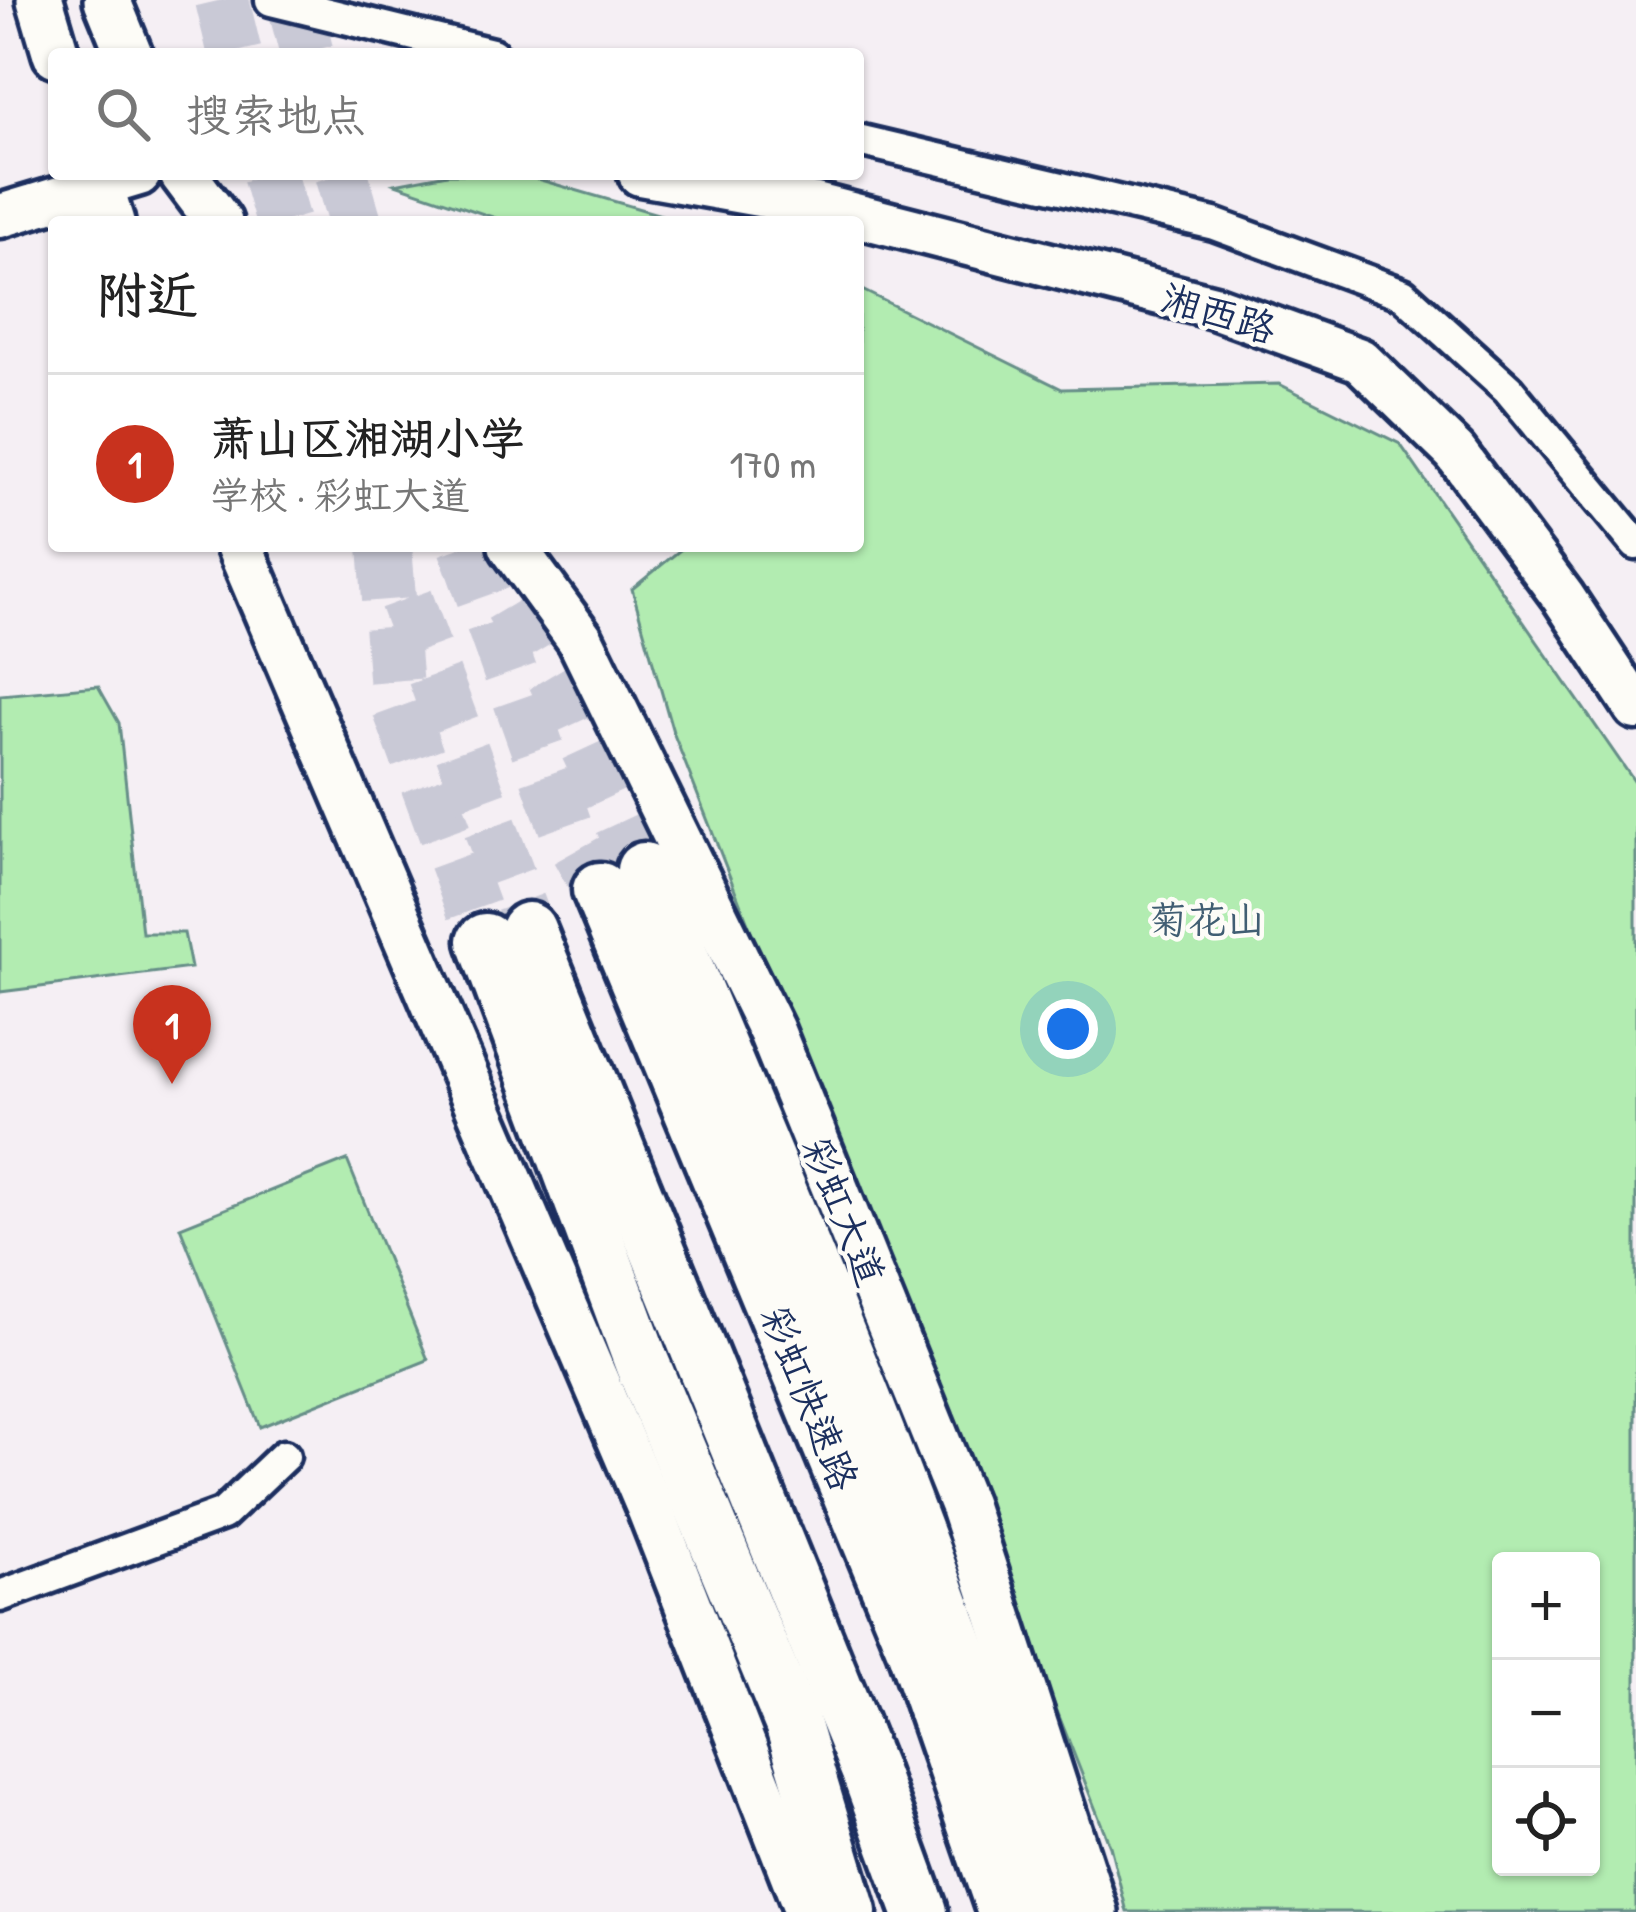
<!DOCTYPE html>
<html lang="zh">
<head>
<meta charset="utf-8">
<style>
	:root { --surface:#fff; --page:#f2f2f2; --text:#222; --muted:#767676; --line:#e0e0e0; --accent:#c8321e }
	body { margin:0; font-family:"Patrick Hand","LXGW WenKai TC",sans-serif; background:var(--page); color:var(--text) }
	.controls { position:absolute; right:36px; bottom:36px; display:grid; overflow:hidden; border-radius:12px; box-shadow:0 3px 9px #0004 }
	.controls button { width:108px; height:108px; display:grid; place-items:center; padding:0; border:0; border-bottom:3px solid var(--line); background:var(--surface); color:var(--text); font:60px sans-serif }
	.you { position:absolute; left:1068px; top:1029px; width:42px; height:42px; margin:-30px; border:9px solid #fff; border-radius:50%; background:#1a73e8; box-shadow:0 0 0 18px #1a73e833 }
	.badge { display:grid; place-items:center; width:78px; height:78px; border-radius:50%; background:var(--accent); color:#fff; font-size:39px; font-weight:700 }
	.pin { position:absolute; translate:-50% -99px; filter:drop-shadow(0 3px 6px #0008) }
	.pin::after { content:''; position:absolute; top:63px; width:42px; height:36px; background:inherit; clip-path:polygon(0 0,100% 0,50% 100%) }
	.list { margin:0; padding:0; list-style:none }
	h2 { display:flex; justify-content:space-between; align-items:center; height:156px; margin:0; padding:0 48px; font-size:51px }
	h2 small { font-size:39px; font-weight:400; color:var(--muted) }
	.list li { display:grid; grid-template-columns:78px 1fr auto; gap:36px; align-items:center; box-sizing:border-box; height:180px; padding:0 48px; border-top:3px solid var(--line) }
	.list b { display:block; font-size:45px; white-space:nowrap }
	.list p { margin:0; font-size:39px; white-space:nowrap; color:var(--muted) }
	.list em { font-size:39px; font-style:normal; color:var(--muted) }
	.icon { flex:none; width:66px; height:66px; fill:none; stroke:currentColor; stroke-width:2; stroke-linecap:round; stroke-linejoin:round }
	.map { position:relative; flex:none; width:1636px; height:1912px; overflow:hidden }
	.search { position:absolute; background:var(--surface); box-shadow:0 3px 9px #0004; left:48px; top:48px; width:816px; height:132px; display:flex; align-items:center; gap:30px; box-sizing:border-box; padding:0 42px; border-radius:12px; color:var(--muted); font-size:45px }
	.panel { position:absolute; background:var(--surface); box-shadow:0 3px 9px #0004; left:48px; top:216px; width:816px; height:336px; border-radius:12px }
	.map>svg:first-child { display:block }
	.green { fill:#b2ecb1; stroke:#668e88; stroke-width:3; fill-rule:evenodd }
	.lines { fill:none; stroke-linecap:round; stroke-linejoin:round }
	.highway-tunnel { stroke:#c9c9d6; stroke-width:54; stroke-dasharray:54 27; stroke-linecap:butt }
	.street-casing { stroke:#1b2f5e; stroke-width:39 }
	.secondary-casing { stroke:#1b2f5e; stroke-width:51 }
	.primary-casing { stroke:#1b2f5e; stroke-width:54 }
	.highway-casing { stroke:#1b2f5e; stroke-width:63 }
	.street { stroke:#fdfcf7; stroke-width:30 }
	.secondary { stroke:#fdfcf7; stroke-width:42 }
	.primary { stroke:#fdfcf7; stroke-width:45 }
	.highway { stroke:#fdfcf7; stroke-width:54 }
	.labels { text-anchor:middle; stroke-width:9; stroke-linejoin:round; paint-order:stroke }
	.street-label { font-size:39px; fill:#1b2f5e; stroke:#fdfcf7 }
	.park-label { font-size:39px; fill:#415e73; stroke:#fdfcf7 }
</style>
</head>
<body>
<div class="map">
<svg width="1636" height="1912" viewBox="0 0 1636 1912">
	<rect width="100%" height="100%" fill="#f5eff4"/>
	<filter id="ink" filterUnits="userSpaceOnUse"><feTurbulence type="fractalNoise" baseFrequency=".00833" numOctaves="2"/><feDisplacementMap in="SourceGraphic" scale="24" xChannelSelector="R" yChannelSelector="G"/><feConvolveMatrix kernelMatrix="1 2 1 2 8 2 1 2 1" color-interpolation-filters="sRGB"/></filter>
	<g filter="url(#ink)">
		<g class="green">
			<polygon points="447,174 520,174 685,222 507,222 395,184"/>
			<path d="M858,288L1062,389L1279,384L1400,444L1636,784V1912H1127L1110,1846L673,732L632,589L685,546H858ZM1501,1561H1591V1867H1501Z"/>
			<polygon points="98,686 119,723 142,933 184,933 191,968 0,992 0,695"/>
			<polygon points="347,1160 428,1360 260,1427 180,1227"/>
		</g>
		<g class="lines">
			<g class="highway-tunnel">
				<polyline points="222,0 235,54"/>
				<polyline points="293,0 307,54"/>
				<polyline points="269,174 283,222"/>
				<polyline points="341,174 355,222"/>
				<polyline points="385,546 397,702 485,941"/>
				<polyline points="465,546 567,831 600,890"/>
				<polyline points="406,599 528,930"/>
				<polyline points="511,605 554,677 644,870"/>
			</g>
			<g class="street-casing">
				<g id="street">
					<polyline points="271,0 492,54"/>
					<polyline points="858,140 1214,224 1403,294 1508,389 1636,544"/>
					<polyline points="0,1596 223,1514 284,1456"/>
				</g>
			</g>
			<g class="secondary-casing">
				<g id="secondary">
					<polyline points="640,174 816,205 1214,307 1360,360 1455,452 1563,597 1636,708"/>
					<polyline points="0,216 139,174"/>
				</g>
			</g>
			<g class="primary-casing">
				<g id="primary">
					<polyline points="40,0 56,54"/>
					<polyline points="107,0 129,54"/>
					<polyline points="96,174 111,222"/>
					<polyline points="183,174 219,222"/>
					<polyline points="239,546 651,1511 808,1912"/>
					<polyline points="512,546 580,639 771,1030 963,1505 1095,1912"/>
				</g>
			</g>
			<g class="highway-casing">
				<g id="highway">
					<path d="M644,870C790,1214 936,1555 1047,1912"/>
					<polyline points="600,890 914,1648 1005,1912"/>
					<polyline points="528,930 868,1769 920,1912"/>
					<polyline points="485,941 642,1363 792,1723 849,1912"/>
				</g>
			</g>
			<use href="#street" class="street"/>
			<use href="#secondary" class="secondary"/>
			<use href="#primary" class="primary"/>
			<use href="#highway" class="highway"/>
		</g>
	</g>
	<g class="labels">
		<g class="street-label">
			<text transform="translate(1219 313) rotate(17)" y="14">湘西路</text>
			<text transform="translate(844 1211) rotate(68)" y="14">彩虹大道</text>
			<text transform="translate(810 1398) rotate(68)" y="14">彩虹快速路</text>
		</g>
		<g class="park-label">
			<text x="1207" y="933">菊花山</text>
		</g>
	</g>
</svg>
<div class="controls">
<button>+</button>
<button>−</button>
<button><svg class="icon" aria-label="locate" viewBox="0 0 24 24"><circle cx="12" cy="12" r="6"/><path d="M12 2v4M12 18v4M2 12h4M18 12h4"/></svg></button>
</div>
<div class="you"></div>
<div class="pin badge" style="left:172px;top:1084px">1</div>
<div class="search"><svg class="icon" aria-label="search" viewBox="0 0 24 24"><circle cx="10" cy="10" r="6"/><path d="M15 15l6 6"/></svg>搜索地点</div>
<section class="panel">
<h2>附近<small></small></h2>
<ul class="list">
<li><span class="badge">1</span><div><b>萧山区湘湖小学</b><p>学校 · 彩虹大道</p></div><em>170 m</em></li>
</ul>
</section>
</div>
</body>
</html>
